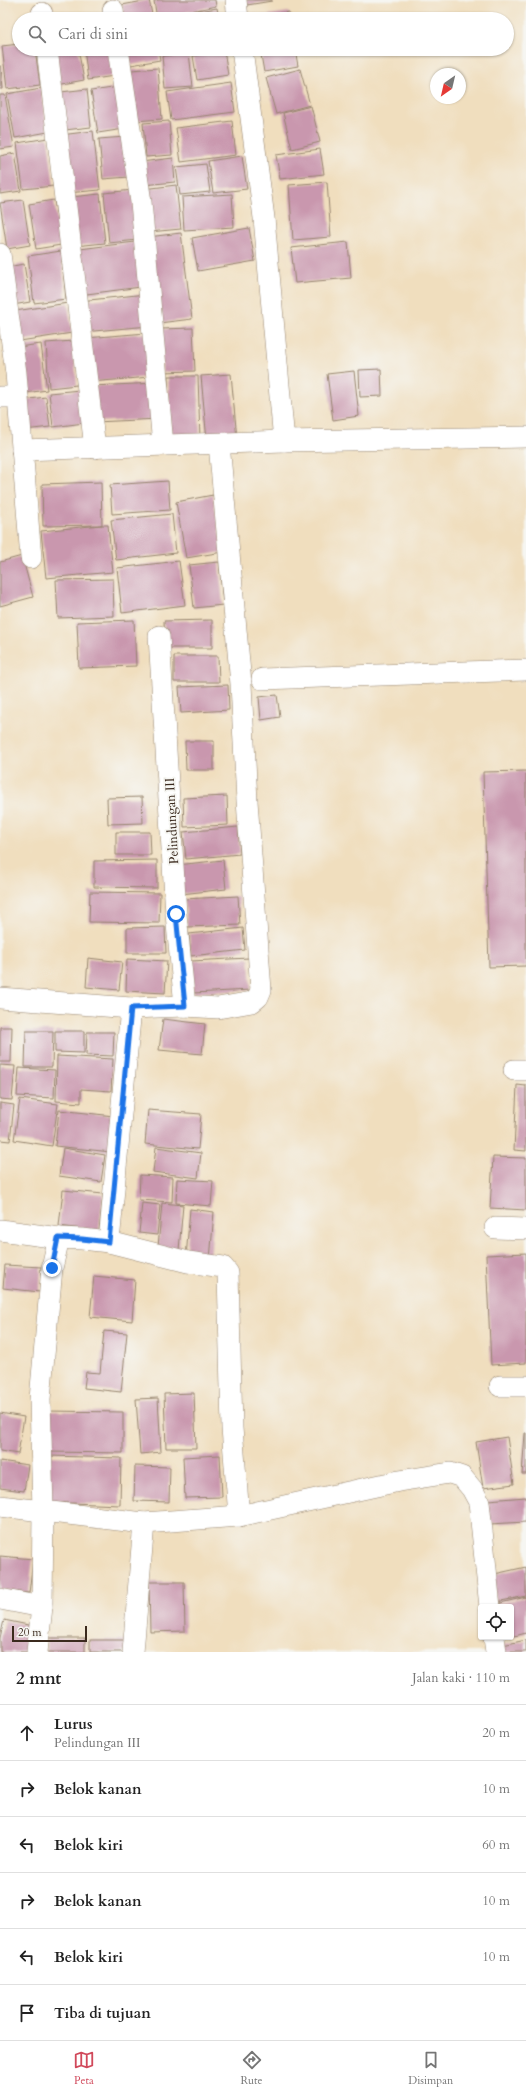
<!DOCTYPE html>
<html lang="id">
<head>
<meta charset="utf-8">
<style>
	:root { --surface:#fff; --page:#f6f6f6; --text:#222; --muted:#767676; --line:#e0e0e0; --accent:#d1495b }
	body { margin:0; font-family:Cardo,serif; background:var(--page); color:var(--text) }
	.controls { position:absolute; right:12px; bottom:12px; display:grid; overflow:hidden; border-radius:4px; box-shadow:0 1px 3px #0004 }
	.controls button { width:36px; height:36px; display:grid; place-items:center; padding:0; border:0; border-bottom:1px solid var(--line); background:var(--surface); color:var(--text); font:20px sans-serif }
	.compass { position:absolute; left:430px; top:68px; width:36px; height:36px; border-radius:50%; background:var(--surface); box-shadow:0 1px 3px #0004; rotate:214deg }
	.scale { position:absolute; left:12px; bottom:10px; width:75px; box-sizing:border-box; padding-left:4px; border:2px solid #3b2a1e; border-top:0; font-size:11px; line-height:14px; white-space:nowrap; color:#3b2a1e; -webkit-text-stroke:3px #f6f6f2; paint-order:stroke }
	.stop { position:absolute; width:12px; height:12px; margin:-9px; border:3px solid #1a73e8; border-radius:50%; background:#fff }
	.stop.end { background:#1a73e8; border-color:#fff; box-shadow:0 1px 4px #0008 }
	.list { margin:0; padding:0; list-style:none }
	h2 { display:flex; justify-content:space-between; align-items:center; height:52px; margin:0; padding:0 16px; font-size:17px }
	h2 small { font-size:13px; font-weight:400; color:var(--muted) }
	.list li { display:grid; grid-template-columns:26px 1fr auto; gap:12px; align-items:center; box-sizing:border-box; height:56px; padding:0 16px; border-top:1px solid var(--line) }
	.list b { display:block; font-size:15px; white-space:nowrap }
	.list p { margin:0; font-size:13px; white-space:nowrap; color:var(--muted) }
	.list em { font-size:13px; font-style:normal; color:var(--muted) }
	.icon { flex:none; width:22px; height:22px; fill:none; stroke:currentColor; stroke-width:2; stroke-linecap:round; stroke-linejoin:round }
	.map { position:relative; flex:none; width:526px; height:1652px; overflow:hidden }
	.search { position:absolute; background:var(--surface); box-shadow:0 1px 3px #0004; left:12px; right:12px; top:12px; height:44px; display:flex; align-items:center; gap:10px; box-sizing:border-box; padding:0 14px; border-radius:22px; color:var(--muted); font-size:15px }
	.sheet { height:388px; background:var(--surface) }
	nav { display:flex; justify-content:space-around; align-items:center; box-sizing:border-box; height:56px; border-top:1px solid var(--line); background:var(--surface); font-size:11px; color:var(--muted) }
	nav a { display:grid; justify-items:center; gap:2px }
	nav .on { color:var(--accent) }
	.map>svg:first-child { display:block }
	.building { fill:#c997ae }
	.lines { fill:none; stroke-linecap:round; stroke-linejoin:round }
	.minor-casing { stroke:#96846e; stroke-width:22 }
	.minor { stroke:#fff; stroke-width:21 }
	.route { stroke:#1a73e8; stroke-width:5 }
	.labels { text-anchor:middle; stroke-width:3.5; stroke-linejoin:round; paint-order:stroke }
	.street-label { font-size:13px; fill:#3b2a1e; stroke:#f6f6f2 }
</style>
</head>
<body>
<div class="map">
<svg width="526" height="1652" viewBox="0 0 526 1652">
	<rect width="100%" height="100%" fill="#f6f6f2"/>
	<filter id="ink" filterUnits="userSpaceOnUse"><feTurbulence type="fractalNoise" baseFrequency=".025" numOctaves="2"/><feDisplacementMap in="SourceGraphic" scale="8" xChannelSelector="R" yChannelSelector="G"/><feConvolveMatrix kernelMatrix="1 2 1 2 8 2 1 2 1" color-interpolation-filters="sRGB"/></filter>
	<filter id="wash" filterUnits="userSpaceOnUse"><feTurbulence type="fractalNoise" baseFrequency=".012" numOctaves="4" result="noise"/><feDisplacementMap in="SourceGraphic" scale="16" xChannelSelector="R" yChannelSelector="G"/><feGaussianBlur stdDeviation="0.9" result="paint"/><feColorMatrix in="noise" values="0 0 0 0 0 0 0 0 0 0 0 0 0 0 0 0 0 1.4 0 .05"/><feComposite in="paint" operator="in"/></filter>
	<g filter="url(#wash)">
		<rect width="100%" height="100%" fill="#f0debe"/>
		<g id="blocks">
			<g class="building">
				<polygon points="149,0 153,19 125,19 122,5"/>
				<polygon points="159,0 215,0 216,6 157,18 154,1"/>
				<polygon points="246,0 272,0 272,1 247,5"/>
				<polygon points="217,8 219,19 161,19 161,18"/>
				<polygon points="289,12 290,19 256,19 255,17"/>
				<polygon points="19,44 19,49 35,49 40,85 7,89 2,46"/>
				<polygon points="50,49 78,49 84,80 57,85"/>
				<polygon points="84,49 110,49 114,76 88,80"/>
				<polygon points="128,49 158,49 160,60 131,65"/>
				<polygon points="260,49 295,49 298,66 264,72"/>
				<polygon points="224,50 228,75 197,80 193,56"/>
				<polygon points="189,53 193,87 165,89 162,56"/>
				<polygon points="0,66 1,66 3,89 0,89"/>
				<polygon points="158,68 162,119 135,121 131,70"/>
				<polygon points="300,69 310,105 276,114 266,78"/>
				<polygon points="231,83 235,112 171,120 167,92"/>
				<polygon points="118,87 124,129 98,133 91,91"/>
				<polygon points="41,88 48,132 15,138 7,94"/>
				<polygon points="87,89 91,127 65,130 61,92"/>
				<polygon points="0,95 5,95 14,147 0,149"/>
				<polygon points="311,106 320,142 292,149 283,113"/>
				<polygon points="169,121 172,155 146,157 143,123"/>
				<polygon points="232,121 236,155 181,162 176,128"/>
				<polygon points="93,131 100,190 67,193 61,135"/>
				<polygon points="125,137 129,177 103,179 99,139"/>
				<polygon points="48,138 54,186 23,189 17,143"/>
				<polygon points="320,149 324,174 280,179 276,155"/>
				<polygon points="15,153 21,191 0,194 0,156"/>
				<polygon points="242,156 247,189 213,193 208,161"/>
				<polygon points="173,158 175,182 143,185 141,162"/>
				<polygon points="206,164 210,192 180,195 176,167"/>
				<polygon points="327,182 331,237 293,240 289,185"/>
				<polygon points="176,185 181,229 149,232 144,189"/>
				<polygon points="133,190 137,240 109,243 104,193"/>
				<polygon points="100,194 105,243 75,246 71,197"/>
				<polygon points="232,194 234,227 184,230 182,197"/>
				<polygon points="23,200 30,245 7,249 0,203"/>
				<polygon points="54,200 61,245 36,249 29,204"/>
				<polygon points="249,228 255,261 198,271 192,238"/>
				<polygon points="181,233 192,319 159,323 148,237"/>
				<polygon points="135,242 141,287 79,295 72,250"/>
				<polygon points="348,242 351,278 295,283 291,248"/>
				<polygon points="61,251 66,299 34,303 28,256"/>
				<polygon points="24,264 30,302 13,305 7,267"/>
				<polygon points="146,294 149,326 83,332 80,301"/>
				<polygon points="68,303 72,333 20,341 15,311"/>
				<polygon points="193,328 195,371 162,372 161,329"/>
				<polygon points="146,333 150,377 90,382 86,338"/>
				<polygon points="73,341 77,385 49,388 46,343"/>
				<polygon points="41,344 47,390 25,393 18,347"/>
				<polygon points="381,369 382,396 360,397 359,370"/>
				<polygon points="354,371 359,416 333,420 327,374"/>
				<polygon points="231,374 237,439 207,441 201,376"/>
				<polygon points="168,376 198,376 200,439 170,440"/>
				<polygon points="157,383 159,419 95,422 92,386"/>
				<polygon points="80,390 84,423 53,427 49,393"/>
				<polygon points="46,397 50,427 25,430 21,400"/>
				<polygon points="168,481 170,510 112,514 110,485"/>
				<polygon points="101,482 102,525 43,526 42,484"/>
				<polygon points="213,495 223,552 186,558 176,502"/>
				<polygon points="172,514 176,553 116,560 111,520"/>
				<polygon points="101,525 108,525 113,572 46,578 41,531"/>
				<polygon points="22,556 33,597 0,606 0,562"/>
				<polygon points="179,561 185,605 122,613 117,568"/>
				<polygon points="219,562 223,605 194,608 189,565"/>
				<polygon points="113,579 114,616 58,618 56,580"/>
				<polygon points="134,620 136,666 79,668 77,622"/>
				<polygon points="212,620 212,648 165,648 164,621"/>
				<polygon points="174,656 218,656 219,682 174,682"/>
				<polygon points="228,685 229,710 181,713 179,687"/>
				<polygon points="277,695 280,717 261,720 259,697"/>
				<polygon points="185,741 214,741 214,770 186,770"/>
				<polygon points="526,771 526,966 489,967 483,772"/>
				<polygon points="227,796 228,825 184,827 183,798"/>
				<polygon points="142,797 143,823 108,824 107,798"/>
				<polygon points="238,827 240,854 186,859 183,832"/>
				<polygon points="116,832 150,832 151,855 116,855"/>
				<polygon points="157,860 157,888 94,887 94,861"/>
				<polygon points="223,860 226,889 181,894 177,865"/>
				<polygon points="90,892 160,893 159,923 89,922"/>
				<polygon points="238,896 240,925 187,927 185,899"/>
				<polygon points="165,927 166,953 127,953 127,928"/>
				<polygon points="243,928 245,950 191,956 189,934"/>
				<polygon points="88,958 122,962 119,990 86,987"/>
				<polygon points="249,958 251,990 193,993 191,961"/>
				<polygon points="127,959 167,961 165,993 126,991"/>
				<polygon points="163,1019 205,1024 202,1054 159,1050"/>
				<polygon points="0,1027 12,1027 11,1062 0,1062"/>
				<polygon points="26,1031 53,1031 52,1067 25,1067"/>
				<polygon points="55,1031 84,1031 84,1053 55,1052"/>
				<polygon points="87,1032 114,1032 113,1056 86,1055"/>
				<polygon points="57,1056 113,1059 111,1091 81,1089 81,1103 56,1101"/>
				<polygon points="0,1065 15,1066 12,1100 0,1099"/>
				<polygon points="19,1068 55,1070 54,1098 17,1096"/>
				<polygon points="517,1085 526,1086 526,1151 514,1150"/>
				<polygon points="20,1099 58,1104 52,1146 14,1140"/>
				<polygon points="0,1103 14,1105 10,1141 0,1140"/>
				<polygon points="59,1110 114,1116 111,1152 55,1146"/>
				<polygon points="148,1110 201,1114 198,1149 145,1144"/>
				<polygon points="156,1147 201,1153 198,1178 153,1172"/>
				<polygon points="63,1148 105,1155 101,1182 59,1176"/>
				<polygon points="493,1157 526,1158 526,1210 490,1208"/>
				<polygon points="140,1175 173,1177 172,1202 139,1200"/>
				<polygon points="177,1179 213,1181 211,1206 176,1203"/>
				<polygon points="63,1190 103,1194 99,1231 59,1226"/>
				<polygon points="142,1203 160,1205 157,1235 139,1233"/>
				<polygon points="162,1203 183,1205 179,1250 158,1247"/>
				<polygon points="190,1209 214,1212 210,1260 186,1258"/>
				<polygon points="526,1253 526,1363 491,1365 486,1255"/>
				<polygon points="5,1265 41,1267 40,1292 3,1288"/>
				<polygon points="94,1276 135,1280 132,1321 90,1317"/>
				<polygon points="104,1331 127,1333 121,1392 84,1388 86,1372 100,1373"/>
				<polygon points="194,1393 196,1448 166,1448 164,1394"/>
				<polygon points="158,1398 161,1452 140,1454 136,1399"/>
				<polygon points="47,1411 123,1412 123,1453 47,1452"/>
				<polygon points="0,1413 24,1417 18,1454 0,1451"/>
				<polygon points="525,1433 526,1433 526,1474 522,1474"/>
				<polygon points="507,1437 514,1484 483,1488 476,1442"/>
				<polygon points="220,1455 222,1497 185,1498 183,1457"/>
				<polygon points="49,1456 121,1458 120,1505 47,1502"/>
				<polygon points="0,1461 28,1465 24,1491 0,1488"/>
				<polygon points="135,1466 170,1467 169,1502 134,1501"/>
				<polygon points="526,1497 526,1522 490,1524 488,1500"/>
				<polygon points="0,1556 33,1559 29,1593 0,1590"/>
				<polygon points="526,1567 526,1596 496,1602 490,1575"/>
				<polygon points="149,1582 184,1582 185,1631 150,1632"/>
				<polygon points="526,1597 526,1633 511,1637 511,1607 493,1607 492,1605"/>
				<polygon points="4,1620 33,1626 27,1652 0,1652 0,1638"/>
				<rect x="47" y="1638" width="38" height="14"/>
				<rect x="90" y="1640" width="36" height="12"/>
				<polygon points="526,1640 526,1652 500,1652 498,1646"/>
			</g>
		</g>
	</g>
	<g filter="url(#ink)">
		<use href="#blocks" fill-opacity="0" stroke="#96846e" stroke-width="1"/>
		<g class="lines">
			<g class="minor-casing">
				<g id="minor">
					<polyline points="236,0 238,19"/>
					<polyline points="113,10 114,19"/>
					<polyline points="42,13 43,19"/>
					<polyline points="47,49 95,448"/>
					<polyline points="118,49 141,202 163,445"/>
					<polyline points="0,254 16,373 31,558"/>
					<polyline points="0,397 18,397"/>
					<polyline points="284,441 526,437"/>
					<polyline points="22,450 284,441 264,218 242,49"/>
					<polyline points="159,636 176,914 185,1006"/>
					<polyline points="262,679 526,670"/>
					<polyline points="0,998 131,1008"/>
					<polyline points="514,1070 526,1070"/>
					<polyline points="495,1228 526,1229"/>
					<polyline points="0,1230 59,1238"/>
					<polyline points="109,1242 188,1262 223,1267 228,1273 232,1428 239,1516"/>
					<polyline points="500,1386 526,1386"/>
					<polyline points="0,1506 144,1523 239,1516 399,1481 450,1473 462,1477 472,1489 479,1502 490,1607"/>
					<polyline points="0,1599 42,1607"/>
					<polyline points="494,1637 496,1652"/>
					<polyline points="37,1652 42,1607 43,1510 40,1399 52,1268 59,1238 82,1239 109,1242 131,1008 185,1006 218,1008 252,1002 258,997 261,990 247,801 241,684 219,444"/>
					<polyline points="133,1652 144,1523"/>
				</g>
			</g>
			<use href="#minor" class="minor"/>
		</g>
	</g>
	<g class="lines" filter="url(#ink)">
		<polyline class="route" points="52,1268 58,1238 82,1239 109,1242 131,1008 185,1006 176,914"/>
	</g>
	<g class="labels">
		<g class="street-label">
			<text transform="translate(171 821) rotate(-93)" y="5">Pelindungan III</text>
		</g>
	</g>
</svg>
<div class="controls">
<button><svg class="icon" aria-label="locate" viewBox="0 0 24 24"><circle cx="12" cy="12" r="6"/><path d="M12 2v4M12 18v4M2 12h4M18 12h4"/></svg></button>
</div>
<svg class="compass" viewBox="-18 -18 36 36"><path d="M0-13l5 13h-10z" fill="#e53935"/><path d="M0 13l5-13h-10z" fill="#767676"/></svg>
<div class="scale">20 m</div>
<div class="stop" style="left:176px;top:914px"></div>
<div class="stop end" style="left:52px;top:1268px"></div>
<div class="search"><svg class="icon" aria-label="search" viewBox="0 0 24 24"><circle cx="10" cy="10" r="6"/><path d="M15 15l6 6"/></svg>Cari di sini</div>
</div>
<section class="sheet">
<h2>2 mnt<small>Jalan kaki · 110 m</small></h2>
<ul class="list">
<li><svg class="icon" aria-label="ahead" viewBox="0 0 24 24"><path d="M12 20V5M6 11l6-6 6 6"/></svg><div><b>Lurus</b><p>Pelindungan III</p></div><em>20 m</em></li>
<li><svg class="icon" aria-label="right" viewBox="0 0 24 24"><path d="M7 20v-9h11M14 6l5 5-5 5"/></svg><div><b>Belok kanan</b></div><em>10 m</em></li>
<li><svg class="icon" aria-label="left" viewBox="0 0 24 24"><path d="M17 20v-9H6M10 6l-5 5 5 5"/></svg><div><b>Belok kiri</b></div><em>60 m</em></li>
<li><svg class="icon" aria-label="right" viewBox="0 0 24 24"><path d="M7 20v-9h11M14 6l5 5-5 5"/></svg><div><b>Belok kanan</b></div><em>10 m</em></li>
<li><svg class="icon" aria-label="left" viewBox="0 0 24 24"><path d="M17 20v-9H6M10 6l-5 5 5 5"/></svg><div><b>Belok kiri</b></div><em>10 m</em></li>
<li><svg class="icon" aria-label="arrive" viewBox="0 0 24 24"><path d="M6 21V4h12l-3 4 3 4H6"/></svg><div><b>Tiba di tujuan</b></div></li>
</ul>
</section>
<nav>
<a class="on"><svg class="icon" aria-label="map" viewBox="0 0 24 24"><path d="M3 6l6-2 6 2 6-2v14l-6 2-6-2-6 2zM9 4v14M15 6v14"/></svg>Peta</a>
<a><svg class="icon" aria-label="directions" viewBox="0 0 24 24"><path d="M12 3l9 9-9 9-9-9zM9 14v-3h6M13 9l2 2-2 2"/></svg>Rute</a>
<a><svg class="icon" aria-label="saved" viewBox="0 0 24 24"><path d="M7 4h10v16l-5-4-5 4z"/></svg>Disimpan</a>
</nav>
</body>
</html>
